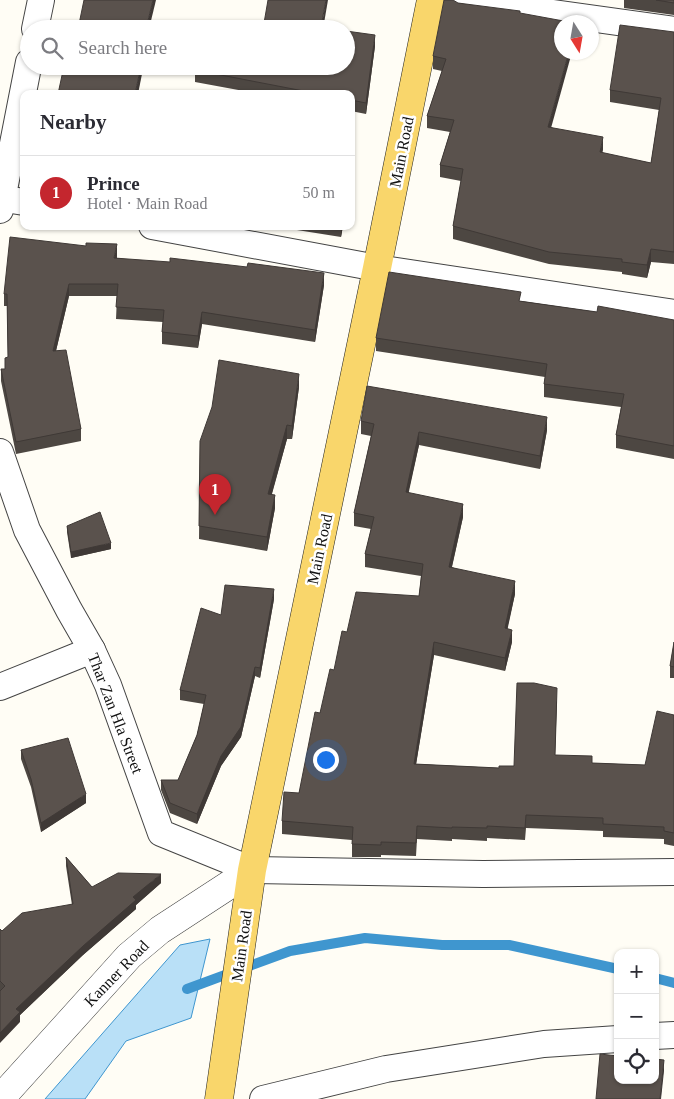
<!DOCTYPE html>
<html lang="en">
<head>
<meta charset="utf-8">
<style>
	:root { --surface:#fff; --page:#f7f7f7; --text:#2b2b33; --muted:#7c7c81; --line:#e1e1e2; --accent:#c4262e }
	body { margin:0; font-family:Georgia,serif; background:var(--page); color:var(--text) }
	.controls { position:absolute; right:15px; bottom:15px; display:grid; overflow:hidden; border-radius:10px; box-shadow:0 1px 4px #0004 }
	.controls button { width:45px; height:45px; display:grid; place-items:center; padding:0; border:0; border-bottom:1px solid var(--line); background:var(--surface); color:var(--text); font:25px sans-serif }
	.compass { position:absolute; left:554px; top:15px; width:45px; height:45px; border-radius:50%; background:var(--surface); box-shadow:0 1px 4px #0004; rotate:169deg }
	.you { position:absolute; left:325px; top:759px; width:18px; height:18px; margin:-12px; border:4px solid #fff; border-radius:50%; background:#1a73e8; box-shadow:0 0 0 8px #1a73e833 }
	.badge { display:grid; place-items:center; width:32px; height:32px; border-radius:50%; background:var(--accent); color:#fff; font-size:16px; font-weight:700 }
	.pin { position:absolute; translate:-50% -41px; filter:drop-shadow(0 1px 2px #0008) }
	.pin::after { content:''; position:absolute; top:26px; width:18px; height:15px; background:inherit; clip-path:polygon(0 0,100% 0,50% 100%) }
	.list { margin:0; padding:0; list-style:none }
	h2 { display:flex; justify-content:space-between; align-items:center; height:65px; margin:0; padding:0 20px; font-size:21px }
	h2 small { font-size:16px; font-weight:400; color:var(--muted) }
	.list li { display:grid; grid-template-columns:32px 1fr auto; gap:15px; align-items:center; box-sizing:border-box; height:75px; padding:0 20px; border-top:1px solid var(--line) }
	.list b { display:block; font-size:19px; white-space:nowrap }
	.list p { margin:0; font-size:16px; white-space:nowrap; color:var(--muted) }
	.list em { font-size:16px; font-style:normal; color:var(--muted) }
	.icon { flex:none; width:28px; height:28px; fill:none; stroke:currentColor; stroke-width:2; stroke-linecap:round; stroke-linejoin:round }
	.map { position:relative; flex:none; width:674px; height:1099px; overflow:hidden }
	.search { position:absolute; background:var(--surface); box-shadow:0 1px 4px #0004; left:20px; top:20px; width:335px; height:55px; display:flex; align-items:center; gap:12px; box-sizing:border-box; padding:0 18px; border-radius:28px; color:var(--muted); font-size:19px }
	.panel { position:absolute; background:var(--surface); box-shadow:0 1px 4px #0004; left:20px; top:90px; width:335px; height:140px; border-radius:10px }
	.map>svg:first-child { display:block }
	.water { fill:#b9e0f7; stroke:#3f96cf }
	.lines { fill:none; stroke-linecap:round; stroke-linejoin:round }
	.stream { stroke:#3f96cf; stroke-width:10 }
	.minor-casing { stroke:#444; stroke-width:28 }
	.tertiary-casing { stroke:#444; stroke-width:29 }
	.primary-casing { stroke:#222; stroke-width:29 }
	.minor { stroke:#fff; stroke-width:26 }
	.tertiary { stroke:#fff; stroke-width:28 }
	.primary { stroke:#f9d66b; stroke-width:28 }
	.wall { fill:#4d4742 }
	.shaded-wall { fill:#3f3936 }
	.building { fill:#5a524d; stroke:#3f3936 }
	.labels { text-anchor:middle; stroke-width:5; stroke-linejoin:round; paint-order:stroke }
	.street-label { font-size:16px; fill:#111; stroke:#fff }
</style>
</head>
<body>
<div class="map">
<svg width="674" height="1099" viewBox="0 0 674 1099">
	<rect width="100%" height="100%" fill="#fffdf5"/>
	<polygon class="water" points="210,939 191,1018 126,1041 85,1099 45,1099 180,945"/>
	<g class="lines">
		<g class="stream">
			<polyline points="655,978 674,983"/>
			<polyline points="187,989 290,951 365,938 442,945 509,945 618,969"/>
		</g>
		<g class="minor-casing">
			<g id="minor">
				<polyline points="460,0 674,30"/>
				<polyline points="35,29 41,0"/>
				<polyline points="0,198 24,202"/>
				<polyline points="0,210 29,62"/>
				<polyline points="152,226 377,268 674,313"/>
				<polyline points="0,452 27,530 69,610 92,650 108,685 161,833 252,870 483,874 674,872"/>
				<polyline points="0,687 92,650"/>
				<polyline points="655,1036 674,1035"/>
				<polyline points="263,1099 386,1069 544,1044 618,1039"/>
			</g>
		</g>
		<g class="tertiary-casing">
			<polyline id="tertiary" points="0,1099 129,956 160,930 252,870"/>
		</g>
		<g class="primary-casing">
			<polyline id="primary" points="219,1099 252,870 377,268 431,0"/>
		</g>
		<use href="#minor" class="minor"/>
		<use href="#tertiary" class="tertiary"/>
		<use href="#primary" class="primary"/>
	</g>
	<g class="wall">
		<polygon points="624,0 674,0 674,15 624,8"/>
		<polygon points="458,3 520,13 551,127 603,149 602,153 651,163 659,110 610,102 610,90 672,33 674,32 674,264 651,262 647,278 622,274 622,272 549,264 453,239 453,226 461,181 440,177 440,165 450,132 427,128 427,116 442,71 433,69 433,56"/>
		<polygon points="375,46 366,114 351,111 351,94 260,94 195,82 195,70"/>
		<polygon points="278,226 343,226 341,237 278,227"/>
		<polygon points="117,256 117,258 324,285 315,342 202,324 198,348 162,344 162,332 163,322 116,319 117,296 69,296 56,351 81,429 81,441 16,454 1,381 1,369 5,369 8,357 7,306 4,306 4,294"/>
		<polygon points="521,301 597,312 674,320 674,459 616,448 616,435 621,407 544,397 544,384 545,377 376,351 376,338"/>
		<polygon points="299,387 292,439 287,439 272,494 275,508 267,551 199,539 200,441"/>
		<polygon points="361,421 547,430 540,469 419,445 408,493 463,517 452,567 515,594 507,629 512,642 505,671 434,655 416,764 499,768 514,766 557,701 555,755 592,763 645,765 674,715 674,846 664,844 664,839 603,837 603,831 526,828 525,840 487,838 487,841 452,839 452,841 417,839 416,856 381,855 381,857 352,857 352,840 282,834 282,821 299,793 320,713 347,632 419,596 421,576 365,567 365,554 371,529 354,526 354,513 371,436 361,434"/>
		<polygon points="67,526 111,549 71,558 67,532"/>
		<polygon points="274,599 260,678 255,676 241,737 221,766 197,824 170,813 161,790 161,780 178,780 197,735 204,704 180,700 180,690 221,615"/>
		<polygon points="674,642 674,678 670,678 670,666"/>
		<polygon points="21,750 86,803 41,832 31,787 21,759"/>
		<polygon points="66,857 92,887 161,883 136,905 136,909 83,955 20,1015 20,1022 0,990 0,929 2,931 72,905 66,866"/>
	</g>
	<g class="shaded-wall">
		<polygon points="153,0 156,0 149,29 146,29"/>
		<polygon points="326,0 328,0 323,29 321,29"/>
		<polygon points="375,35 375,46 366,114 366,103"/>
		<polygon points="569,52 572,52 548,139 548,127"/>
		<polygon points="141,66 143,66 143,69 138,94 135,94"/>
		<polygon points="603,137 603,149 600,164 600,152"/>
		<polygon points="341,226 343,226 341,237"/>
		<polygon points="117,244 117,256 114,270 114,258"/>
		<polygon points="651,249 651,262 647,278 647,265"/>
		<polygon points="324,273 324,285 315,342 315,330"/>
		<polygon points="69,284 69,296 53,363 53,351"/>
		<polygon points="202,312 202,324 198,348 198,336"/>
		<polygon points="299,374 299,387 292,439 292,426"/>
		<polygon points="547,417 547,430 540,469 540,456"/>
		<polygon points="287,425 287,439 268,507 268,494"/>
		<polygon points="419,432 419,445 406,505 406,492"/>
		<polygon points="275,495 275,508 267,551 267,537"/>
		<polygon points="463,504 463,517 449,579 449,567"/>
		<polygon points="111,543 111,549 71,558 71,552"/>
		<polygon points="515,581 515,594 505,641 505,628"/>
		<polygon points="274,589 274,599 260,678 260,668"/>
		<polygon points="512,630 512,642 505,671 505,658"/>
		<polygon points="434,642 434,655 414,777 414,764"/>
		<polygon points="255,667 255,676 241,737 221,766 197,824 197,814"/>
		<polygon points="86,794 86,803 41,832 41,823"/>
		<polygon points="161,874 161,883 136,905 136,909 83,955 20,1015 20,1022 0,1043 0,1033 16,1009 133,897"/>
		<polygon points="664,1060 664,1071 661,1099 660,1099"/>
	</g>
	<g class="building">
		<polygon points="84,0 153,0 146,29 78,29"/>
		<polygon points="268,0 326,0 321,27 332,29 263,29"/>
		<polygon points="444,0 453,0 458,3 520,11 520,13 569,22 562,22 562,52 569,52 548,127 603,137 600,152 651,163 661,98 610,90 620,25 674,32 674,252 651,249 647,265 622,262 622,259 549,252 453,226 463,169 440,165 454,120 427,116 446,59 433,56"/>
		<polygon points="656,0 674,0 674,3"/>
		<polygon points="346,31 375,35 366,103 351,100 351,94 319,94 195,70 196,66 346,66"/>
		<polygon points="64,66 141,66 135,94 58,94"/>
		<polygon points="10,237 86,246 86,243 117,244 114,258 170,262 170,258 247,267 248,263 324,273 315,330 202,312 198,336 162,332 164,310 116,307 118,284 69,284 53,351 66,350 81,429 16,442 1,369 5,369 5,358 8,357 7,294 4,294"/>
		<polygon points="389,272 521,292 519,301 597,312 598,306 674,320 674,446 616,435 624,394 544,384 547,364 376,338"/>
		<polygon points="219,360 299,374 292,426 287,425 268,494 275,495 267,537 199,526 200,441 212,407"/>
		<polygon points="367,386 547,417 540,456 419,432 406,492 463,504 449,567 515,581 505,628 512,630 505,658 434,642 414,764 499,768 499,766 514,766 517,683 534,683 557,688 555,755 592,756 592,763 645,765 657,711 674,715 674,833 664,831 664,827 603,824 603,818 526,815 525,828 487,826 487,828 452,827 452,828 417,826 416,843 381,842 381,845 352,844 353,827 282,821 284,792 299,793 315,712 320,713 330,669 334,670 342,631 347,632 356,592 419,596 423,564 365,554 374,517 354,513 374,424 361,421"/>
		<polygon points="100,512 111,543 71,552 67,526"/>
		<polygon points="225,585 274,589 260,668 255,667 241,727 221,756 197,814 170,803 161,780 178,780 197,735 206,695 180,690 201,608 221,615"/>
		<polygon points="674,642 674,667 670,666"/>
		<polygon points="68,738 86,794 41,823 31,779 21,750"/>
		<polygon points="66,857 92,887 118,873 161,874 133,897 136,900 83,946 16,1009 20,1012 0,1033 0,991 5,986 0,981 0,929 2,931 22,913 73,904"/>
		<polygon points="600,1054 618,1056 618,1080 655,1080 655,1059 664,1060 660,1099 596,1099"/>
	</g>
	<g class="labels">
		<g class="street-label">
			<text transform="translate(401 152) rotate(-79)" y="6">Main Road</text>
			<text transform="translate(319 549) rotate(-78)" y="6">Main Road</text>
			<text transform="translate(116 713) rotate(69)" y="6">Thar Zan Hla Street</text>
			<text transform="translate(241 946) rotate(-82)" y="6">Main Road</text>
			<text transform="translate(116 973) rotate(-46)" y="6">Kanner Road</text>
		</g>
	</g>
</svg>
<div class="controls">
<button>+</button>
<button>−</button>
<button><svg class="icon" aria-label="locate" viewBox="0 0 24 24"><circle cx="12" cy="12" r="6"/><path d="M12 2v4M12 18v4M2 12h4M18 12h4"/></svg></button>
</div>
<svg class="compass" viewBox="-18 -18 36 36"><path d="M0-13l5 13h-10z" fill="#e53935"/><path d="M0 13l5-13h-10z" fill="#7c7c81"/></svg>
<div class="you"></div>
<div class="pin badge" style="left:215px;top:515px">1</div>
<div class="search"><svg class="icon" aria-label="search" viewBox="0 0 24 24"><circle cx="10" cy="10" r="6"/><path d="M15 15l6 6"/></svg>Search here</div>
<section class="panel">
<h2>Nearby<small></small></h2>
<ul class="list">
<li><span class="badge">1</span><div><b>Prince</b><p>Hotel · Main Road</p></div><em>50 m</em></li>
</ul>
</section>
</div>
</body>
</html>
